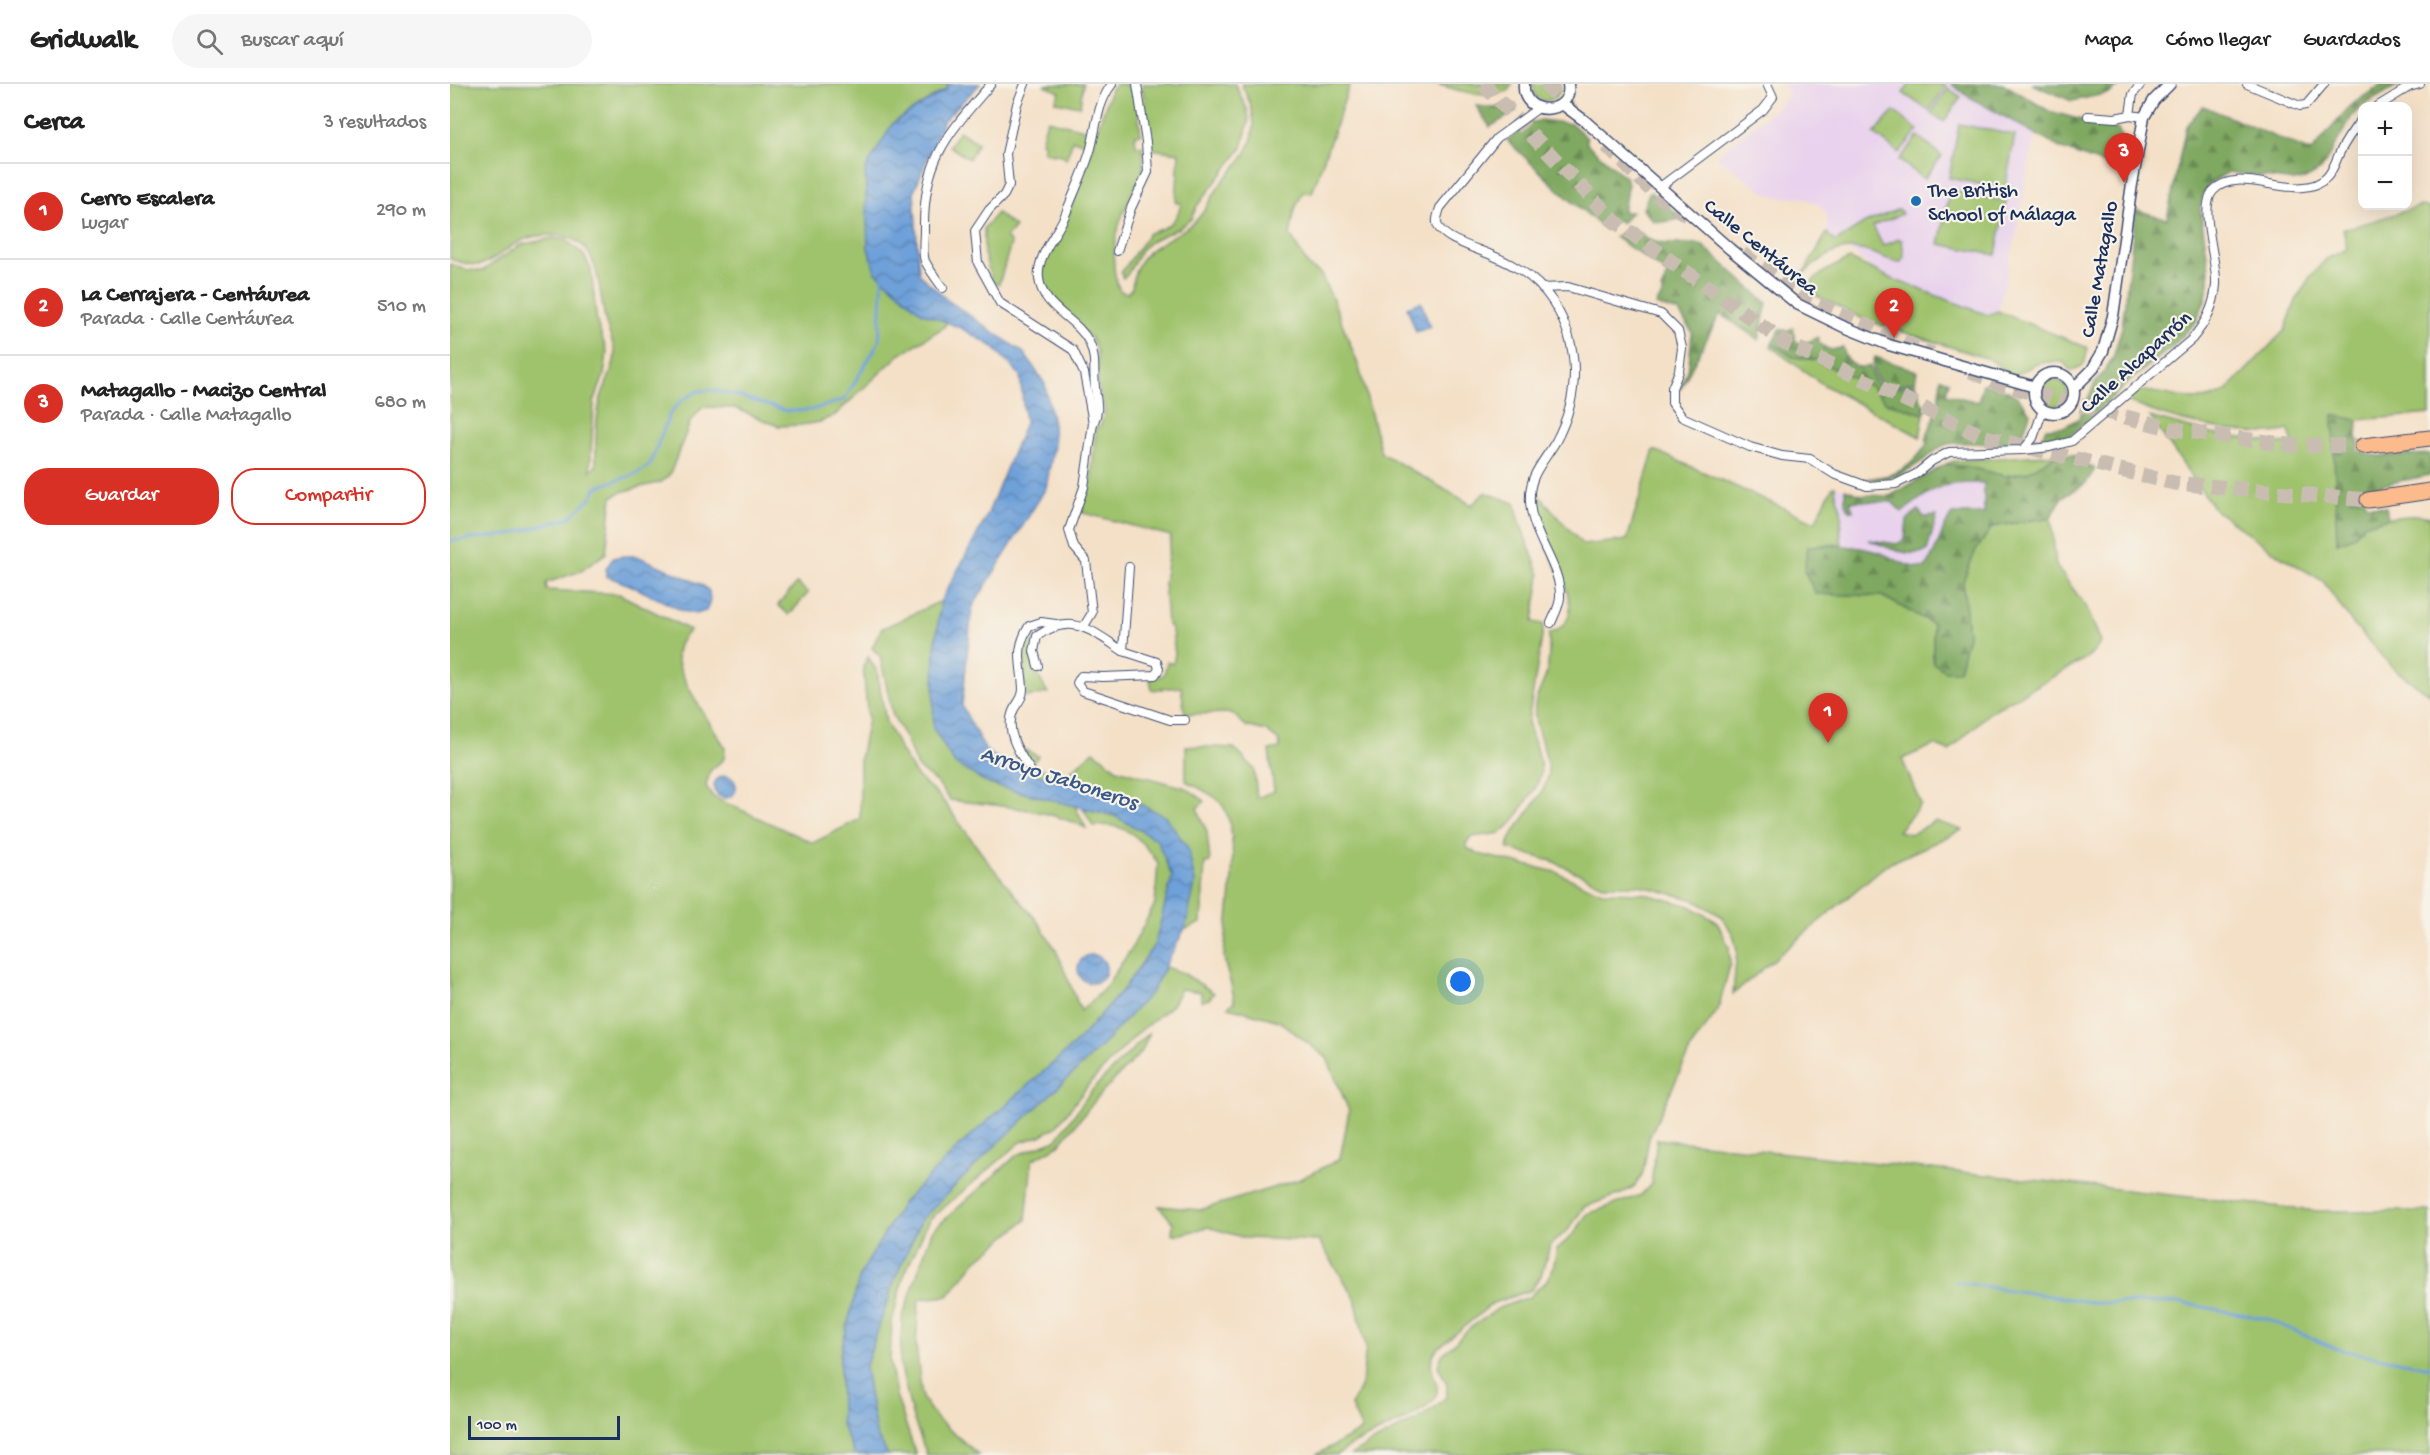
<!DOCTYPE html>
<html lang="es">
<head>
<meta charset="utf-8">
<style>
	:root { --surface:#fff; --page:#f6f6f6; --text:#222; --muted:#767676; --line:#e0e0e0; --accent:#d93025 }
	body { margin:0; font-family:"Gochi Hand",sans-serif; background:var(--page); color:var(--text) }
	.controls { position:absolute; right:18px; top:18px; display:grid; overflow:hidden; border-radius:12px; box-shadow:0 6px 24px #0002 }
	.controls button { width:54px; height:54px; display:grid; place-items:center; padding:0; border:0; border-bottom:2px solid var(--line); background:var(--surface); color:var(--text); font:30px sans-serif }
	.scale { position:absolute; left:18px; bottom:15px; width:152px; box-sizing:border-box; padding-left:6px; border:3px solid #1b2f5e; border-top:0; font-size:16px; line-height:21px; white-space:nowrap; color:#1b2f5e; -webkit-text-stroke:4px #f7f3e8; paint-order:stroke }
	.you { position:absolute; left:1011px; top:898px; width:21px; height:21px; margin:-15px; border:4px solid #fff; border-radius:50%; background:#1a73e8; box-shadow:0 0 0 9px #1a73e833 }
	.badge { display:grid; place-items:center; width:39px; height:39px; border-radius:50%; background:var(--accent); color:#fff; font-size:20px; font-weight:700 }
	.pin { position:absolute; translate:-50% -50px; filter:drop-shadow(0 2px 3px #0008) }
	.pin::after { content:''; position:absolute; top:32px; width:21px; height:18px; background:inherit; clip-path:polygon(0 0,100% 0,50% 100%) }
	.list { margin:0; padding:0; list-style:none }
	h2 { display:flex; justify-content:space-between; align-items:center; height:78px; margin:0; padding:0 24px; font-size:26px }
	h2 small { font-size:20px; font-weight:400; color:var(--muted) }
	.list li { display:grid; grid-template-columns:39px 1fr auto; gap:18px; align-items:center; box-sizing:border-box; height:96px; padding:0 24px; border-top:2px solid var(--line) }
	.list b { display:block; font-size:22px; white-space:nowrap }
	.list p { margin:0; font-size:20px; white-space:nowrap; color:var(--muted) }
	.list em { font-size:20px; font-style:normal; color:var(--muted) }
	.actions { display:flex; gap:12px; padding:18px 24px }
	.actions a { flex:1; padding:14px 0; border:2px solid var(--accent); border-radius:24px; text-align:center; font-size:21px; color:var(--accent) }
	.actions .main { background:var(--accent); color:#fff }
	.icon { flex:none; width:33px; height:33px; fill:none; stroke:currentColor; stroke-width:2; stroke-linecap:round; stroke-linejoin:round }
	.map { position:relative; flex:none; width:1980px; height:1371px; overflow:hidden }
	header { display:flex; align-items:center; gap:36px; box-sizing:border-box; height:84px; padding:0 30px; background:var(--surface); border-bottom:2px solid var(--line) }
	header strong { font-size:28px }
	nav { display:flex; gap:33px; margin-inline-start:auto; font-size:21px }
	.search { width:420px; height:54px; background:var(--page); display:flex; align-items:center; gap:15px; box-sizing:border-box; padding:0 21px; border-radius:33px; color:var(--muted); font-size:22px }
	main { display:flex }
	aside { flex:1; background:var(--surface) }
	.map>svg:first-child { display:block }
	.built { fill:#e9d2ed }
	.green { fill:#9fc26c; stroke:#5d7865; stroke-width:1.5 }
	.forest { fill:url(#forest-firs); stroke:#4d6c5f; stroke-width:1.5 }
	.water { fill:url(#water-waves); stroke:#44689c; stroke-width:1.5 }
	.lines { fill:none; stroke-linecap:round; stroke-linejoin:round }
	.stream { stroke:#6ea0d9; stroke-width:3 }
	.motorway-tunnel { stroke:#c9bdb2; stroke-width:15; stroke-dasharray:15 8; stroke-linecap:butt }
	.minor-casing { stroke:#3c4a6e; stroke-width:10 }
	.tertiary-casing { stroke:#3c4a6e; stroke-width:13 }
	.motorway-casing { stroke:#3c4a6e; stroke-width:17 }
	.minor { stroke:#fff; stroke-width:8 }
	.tertiary { stroke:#fff; stroke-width:10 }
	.motorway { stroke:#fbbb8c; stroke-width:15 }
	.poi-dot { fill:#1f6fb2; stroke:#f7f3e8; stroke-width:2 }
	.labels { text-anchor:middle; stroke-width:4.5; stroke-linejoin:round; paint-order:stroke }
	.poi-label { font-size:21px; fill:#1b2f5e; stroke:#f7f3e8; text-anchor:start }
	.street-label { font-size:21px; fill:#1b2f5e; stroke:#f7f3e8 }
	.water-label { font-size:22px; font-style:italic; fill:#385789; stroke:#f7f3e8 }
</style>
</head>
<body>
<header>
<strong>Gridwalk</strong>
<div class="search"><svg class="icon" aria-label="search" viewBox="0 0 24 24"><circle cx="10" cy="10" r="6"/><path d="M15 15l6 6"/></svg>Buscar aquí</div>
<nav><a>Mapa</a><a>Cómo llegar</a><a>Guardados</a></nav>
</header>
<main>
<aside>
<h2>Cerca<small>3 resultados</small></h2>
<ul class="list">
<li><span class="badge">1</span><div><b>Cerro Escalera</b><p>Lugar</p></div><em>290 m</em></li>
<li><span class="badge">2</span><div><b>La Cerrajera - Centáurea</b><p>Parada · Calle Centáurea</p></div><em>510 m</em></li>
<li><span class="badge">3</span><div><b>Matagallo - Macizo Central</b><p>Parada · Calle Matagallo</p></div><em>680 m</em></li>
</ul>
<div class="actions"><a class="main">Guardar</a><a>Compartir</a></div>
</aside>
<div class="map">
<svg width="1980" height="1371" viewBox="0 0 1980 1371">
	<defs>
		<pattern id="forest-firs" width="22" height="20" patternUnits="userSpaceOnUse" patternTransform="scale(1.5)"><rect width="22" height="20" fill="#7fa860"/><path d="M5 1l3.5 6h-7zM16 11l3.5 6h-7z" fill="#678952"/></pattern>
		<pattern id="water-waves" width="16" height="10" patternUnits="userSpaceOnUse" patternTransform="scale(1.5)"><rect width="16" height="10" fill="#6ea0d9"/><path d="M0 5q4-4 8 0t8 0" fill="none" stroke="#5a83b3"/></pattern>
	</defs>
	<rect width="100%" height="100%" fill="#f7f3e8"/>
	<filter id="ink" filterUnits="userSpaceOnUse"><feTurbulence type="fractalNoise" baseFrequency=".0167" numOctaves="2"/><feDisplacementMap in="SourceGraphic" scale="12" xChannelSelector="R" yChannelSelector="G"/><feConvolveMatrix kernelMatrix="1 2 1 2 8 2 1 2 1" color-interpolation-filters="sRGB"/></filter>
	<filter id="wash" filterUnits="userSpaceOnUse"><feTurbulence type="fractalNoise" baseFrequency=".008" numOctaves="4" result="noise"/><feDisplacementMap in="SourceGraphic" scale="24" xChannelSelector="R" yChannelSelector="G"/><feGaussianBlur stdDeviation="1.35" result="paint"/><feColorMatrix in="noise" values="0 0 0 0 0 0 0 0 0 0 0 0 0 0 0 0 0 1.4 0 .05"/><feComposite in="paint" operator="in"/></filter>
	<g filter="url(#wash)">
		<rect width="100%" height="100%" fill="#f4e0c7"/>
		<g class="built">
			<polygon points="1332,0 1501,0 1585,50 1566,150 1548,227 1538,231 1445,196 1420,183 1405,170 1385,158 1377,149 1377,130 1368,120 1350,113 1334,114 1321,110 1320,112 1266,72 1330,21 1337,13 1337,6"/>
			<polygon points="1503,399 1534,399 1534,430 1496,439 1481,477 1476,484 1465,485 1429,468 1392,460 1388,448 1392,428 1385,413 1385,402 1412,411 1428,413 1460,410"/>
		</g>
		<g class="green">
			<path d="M0,0H498L497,4L443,39L471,228L497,238L494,243L449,271L385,331L370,338L351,341L328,342L285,324L253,323L241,336L220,390L211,398L171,408L162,413L156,469L131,487L96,499L97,506L169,510L240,546C234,552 227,561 227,570C226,591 263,643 275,663L274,675L260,687L256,702L263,713L363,759L410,735V674L418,636L413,583L418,573L427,587L436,638L451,667L466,691L491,714L538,778L588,838L606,866L631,927L654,905L680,867L705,820L708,779C690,754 676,737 643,742L633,724L665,732L708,756L722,793L705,860L675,903L627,958L516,1056L453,1118L410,1191L390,1271L391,1339L405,1371H0V180L18,186L32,187L70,161L103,154L117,157L134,171L141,186L147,239L157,268L154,291L144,318L140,386L146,382C146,360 145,335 151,314C155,300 164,286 165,271C165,259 157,247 155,235C146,190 150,144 87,152C62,155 42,181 27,181C17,181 9,177 0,175Z"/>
			<polygon points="633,0 630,22 605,18 610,8 594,1"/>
			<path d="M667,0H676C688,14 689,32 691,50L685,51L686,62H692C693,70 694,78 693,86C691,98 682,109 677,120C665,146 658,181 670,207L677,209L682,204C685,161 717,161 744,138C755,130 762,112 770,101C776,92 785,85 791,76C810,51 806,26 791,0H900L862,109L853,108L845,125L840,151L859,183L870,189L883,216L909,283L931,369L1022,421L1035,408L1065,419L1071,442L1090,491L1083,538L1093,540V547L1078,638L1090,678L1091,690L1086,703L1063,738L1051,749L1021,753L1016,759L1017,764L1028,770L1106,788L1129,799L1153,808L1192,809L1240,822L1267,838L1279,863L1280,881L1268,926L1242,962L1199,1054L1193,1089L1185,1102L1171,1110L1134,1123L1119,1145L1100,1161L1091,1192L1081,1206L1043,1219L987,1265C971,1285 994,1298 985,1313C976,1330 923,1350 905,1359C898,1362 892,1370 885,1371C879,1371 872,1371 866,1371L912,1346L901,1322L912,1299L916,1263L905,1214L869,1157L795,1154L758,1143L732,1150H722L723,1139L709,1122L750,1126L848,1096L890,1075L899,1027L877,974L829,937L778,923L784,918C784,901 774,887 774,870C777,835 795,740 768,716C759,708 746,703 736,697V662L784,664L804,685L807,714L824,707L819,666L830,664L829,657L816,647L796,642L782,629L735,630L731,603L702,606L700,595L714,591L717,578L723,580L725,570L722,546L717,539L714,499L721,452L630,428L641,397L646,343H650L655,327L648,302L647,268L641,254L613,229L593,203L592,187L596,170L614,144L661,5Z"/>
			<path d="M692,0H785L797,25L799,36L792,64L747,122L741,135L729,144L703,156L692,165L677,191L673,194L671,189L699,149C716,145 728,138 731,119H726L729,69L701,65Z"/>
			<path d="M987,0H1062L1058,7C1034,14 1011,8 987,0Z"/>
			<polygon points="1083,0 1109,0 1110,7 1104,15 1092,17 1085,11"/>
			<polygon points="1460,0 1493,0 1496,2 1479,27 1453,9"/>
			<polygon points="1498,4 1511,13 1494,38 1481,29"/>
			<polygon points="1444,27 1468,46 1449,69 1424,50"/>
			<polygon points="597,36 639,46 639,61 623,56 616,75 612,71 593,68 594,59 591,58"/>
			<polygon points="1509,40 1565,51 1555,105 1499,94"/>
			<polygon points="509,47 528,59 519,75 499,62"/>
			<polygon points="1468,52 1492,72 1474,95 1449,76"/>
			<polygon points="1500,106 1556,117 1546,171 1489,160"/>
			<path d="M1971,122L1980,124V330L1908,336L1883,332L1887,459L1903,453L1913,441L1938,434L1969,431L1980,433V611L1944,585L1902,539L1873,497L1829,471L1765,426L1700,333L1762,350L1843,361L1839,346C1802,357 1712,335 1678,317L1685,307C1719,305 1744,326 1776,307L1835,246L1847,214L1860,193L1876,175L1897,165L1893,144H1900Z"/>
			<path d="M1449,125L1452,130L1423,142L1433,162L1449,155L1452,156L1454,173L1451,178C1442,178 1433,173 1425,170C1391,157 1378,170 1353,190L1377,149L1385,158L1415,139Z"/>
			<polygon points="547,129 565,143 556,154 561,159 549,200 543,199 534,170 534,144"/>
			<path d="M1400,175L1445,196L1538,231L1548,227L1638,264L1634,281L1621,287L1613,278H1597L1584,281L1563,292L1539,275L1415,236L1357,207C1361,192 1386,181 1400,175Z"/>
			<polygon points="1322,260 1343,273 1366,276 1421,302 1436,318 1474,330 1470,353 1374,301 1321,263"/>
			<circle cx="1604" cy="309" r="13"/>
			<path d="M1204,366L1365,438L1383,402H1385C1385,414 1389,415 1391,426C1393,437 1388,447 1392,460L1358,462L1366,510L1432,512L1483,540V579L1496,587L1518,551L1513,497L1525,468L1542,443L1601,433L1606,482L1636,522L1651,558L1644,568L1633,576L1540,628L1499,667L1484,661L1452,675L1471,720L1448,747L1462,750L1485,737L1512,746L1436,781L1283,910L1287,867L1283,850L1271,832L1244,816L1189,801H1153L1102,777L1058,765C1058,744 1097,715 1098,689C1099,666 1082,645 1085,622C1086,611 1093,601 1096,591C1100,579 1099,563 1099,550C1142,534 1107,490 1097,462C1091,445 1088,429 1089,411L1133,461L1177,456Z"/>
			<polygon points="1608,370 1578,388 1555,392 1519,383 1496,380 1504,377"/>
			<polygon points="347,499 358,509 339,531 328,521"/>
			<path d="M491,517L485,564L539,700L625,722L636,744C595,723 545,722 500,716L487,699L467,683L456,655L443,632L430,572L422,564L431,545Z"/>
			<path d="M598,541L583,551C578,573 586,590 598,609L576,613L571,570L579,545Z"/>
			<polygon points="573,665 588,672 582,680 600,689 617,690 644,667 667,685 736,704 755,717 747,724 757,748 760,778 755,779 751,839 734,846 745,799 738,764 607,696 585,690"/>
			<polygon points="715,883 733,889 764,909 759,915 751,917 751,908 731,905 722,921 689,948 640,999 606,1043 590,1052 571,1058 479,1136 453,1194 442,1238 440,1277 446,1311 466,1371 438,1371 426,1350 415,1284 445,1195 472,1134 702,907"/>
			<polygon points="700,948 692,967 647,1014 609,1061 582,1076 576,1136 526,1177 498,1212 469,1215 466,1261 472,1314 486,1334 529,1371 477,1371 462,1331 450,1279 452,1235 482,1147 567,1071 606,1056 642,1006"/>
			<path d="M1207,1055L1868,1127H1980V1371H901C932,1350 970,1340 997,1312V1300L988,1282L992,1271L1020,1244L1049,1224L1079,1213L1096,1197L1103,1184L1107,1165L1124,1150L1137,1130L1191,1111L1201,1100Z"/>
		</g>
		<g class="forest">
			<polygon points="1501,0 1554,0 1599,27 1668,46 1677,62 1673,87 1612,65 1516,11"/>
			<polygon points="1582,0 1672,0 1660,9 1622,17"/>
			<polygon points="1932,0 1950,0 1912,22 1902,32 1871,86 1855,95 1844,97 1778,88 1760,99 1753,111 1750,124 1759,184 1759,199 1755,216 1746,238 1722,263 1682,295 1620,352 1594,361 1594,358 1589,358 1596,344 1614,343 1629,334 1644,301 1663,274 1672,243 1686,126 1717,135 1736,42 1753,22 1861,68 1900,22"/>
			<polygon points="1060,20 1066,21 1066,27 1040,43 1026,22 1044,24"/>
			<polygon points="1091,36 1122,40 1137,54 1137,60 1176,94 1178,99 1173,128 1182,128 1171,139 1167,136 1156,146 1113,110 1057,56 1080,39"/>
			<polygon points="1201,108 1230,132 1230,135 1212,138 1203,137 1193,125 1199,109"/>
			<polygon points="1181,143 1202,157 1215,160 1251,160 1317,219 1309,256 1270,230 1230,306 1239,280 1242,248 1229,228 1206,221 1214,208 1211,206 1218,190 1165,153"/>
			<path d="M1343,244L1346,258C1354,261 1361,257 1368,253L1369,259C1378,266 1382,268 1393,263C1395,277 1405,287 1420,282C1425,311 1444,304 1466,300L1472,319L1477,323L1474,330L1436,318L1420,302L1366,276L1343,273L1322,260L1330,245L1336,247Z"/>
			<path d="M1425,273L1467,287L1465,298L1438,303C1425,297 1420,286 1425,273Z"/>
			<path d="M1491,294L1499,297L1496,310L1528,318L1533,300C1557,305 1567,307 1580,329L1572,353C1548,366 1524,355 1498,360C1489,362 1486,367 1479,372C1458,388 1443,397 1416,395C1447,392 1462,385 1478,358L1475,357L1488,323Z"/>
			<polygon points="1883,331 1908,336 1907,355 1914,369 1929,372 1980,370 1980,391 1918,404 1913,410 1917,421 1936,423 1938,434 1913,441 1903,453 1887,459"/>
			<path d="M1608,370L1624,371L1645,385L1636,399L1612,414L1601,433L1542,443L1525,468L1513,497L1518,551L1509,587H1495L1483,579V540L1432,512L1366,510L1354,487L1358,462C1383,460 1404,461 1428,468C1444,473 1457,485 1475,484C1488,468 1490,446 1502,430H1534V399C1489,398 1488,402 1452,428L1442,418L1400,417L1403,427L1399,426L1395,418V405L1412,411L1440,412L1496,380L1519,383L1555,392L1578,388Z"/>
			<path d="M1468,426L1474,433L1487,432L1477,467C1457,474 1438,463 1419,456L1447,460L1455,456L1457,436Z"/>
		</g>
		<g class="water">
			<polygon points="498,0 530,0 493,37 464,107 469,190 496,215 574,269 595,300 603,340 604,361 596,404 522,524 512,622 536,667 561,683 677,714 715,732 738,764 745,799 736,842 702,907 648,966 541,1066 472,1135 445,1195 415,1284 426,1350 438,1371 405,1371 391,1339 390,1271 410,1191 453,1118 516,1056 627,958 675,903 705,860 722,793 707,756 665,732 539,700 505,680 483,644 485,564 491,517 536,434 575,339 570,291 542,262 511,244 471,228 425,187 418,164 415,86 443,39 497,5"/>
			<polygon points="971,218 980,243 966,248 957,223"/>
			<polygon points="174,472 187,472 252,501 259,507 260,518 256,527 246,530 233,527 180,501 156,492 156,485 163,474"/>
			<circle cx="275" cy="703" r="11"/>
			<circle cx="642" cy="885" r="14"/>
		</g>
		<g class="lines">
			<g class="stream">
				<polyline points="0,457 58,451 119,434 141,414 147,403 188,389 200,381 220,329 231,317 248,307 262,306 285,311 337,327 361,326 394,316 429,258 433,192"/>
				<polyline points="1506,1198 1647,1219 1732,1219 1817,1235 1886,1265 1980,1283"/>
			</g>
		</g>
	</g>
	<g filter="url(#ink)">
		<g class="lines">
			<g class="motorway-tunnel">
				<polyline points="1033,0 1163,136 1336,259 1532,352 1724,399 1918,416"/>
				<polyline points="1095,0 1123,28"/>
				<polyline points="1157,62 1202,107 1238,132"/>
				<polyline points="1292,170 1358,216 1482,270"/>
				<polyline points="1521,287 1549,300 1722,345 1838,361 1913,362"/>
			</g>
			<g class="minor-casing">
				<g id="minor">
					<polyline points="575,0 567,20 556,70 559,101 554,111 539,126 525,147 528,179 550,219 623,266 634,289 643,339 634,403 619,446 624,463 636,477 642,529 634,542"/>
					<polyline points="1797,0 1850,22 1856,21 1874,0"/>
					<polyline points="1928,22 1959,3 1970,0"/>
					<path d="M1087,25L1047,54L990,124C988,131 984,139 990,145C998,155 1014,160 1026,165C1056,176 1085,190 1103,218C1131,262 1130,312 1106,357C1094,378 1078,391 1080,418C1082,453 1111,481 1110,513C1110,521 1104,532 1101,539"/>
					<polyline points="1680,31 1683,10 1691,0"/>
					<polyline points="1638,32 1665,34 1680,31 1694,33"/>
					<polyline points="1210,103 1313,26 1323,13 1317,0"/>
					<polyline points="667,167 681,124 698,88 696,58 687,0"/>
					<path d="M493,204C487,196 480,187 475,177C472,169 474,155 474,146C473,75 497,51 541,0"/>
					<path d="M1092,204L1118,203L1211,230L1228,247L1232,264L1229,287L1222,304V319L1232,333L1300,363L1332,372L1360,375L1384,390L1417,402L1446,400L1466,390L1482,377L1499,368L1573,366L1600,363L1622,357L1742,255C1756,238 1764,223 1766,201C1768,178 1748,124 1763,107C1789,78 1849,122 1877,93C1883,87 1886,76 1890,68C1896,56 1904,45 1912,34"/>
					<path d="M644,338C650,325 646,317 645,303C643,286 647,275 639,258C627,234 593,225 589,195C586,171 608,150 616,129C624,108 635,86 641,64C647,41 647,20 662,0"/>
					<polyline points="1573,366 1583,354 1593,326"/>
					<polyline points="673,567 707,578 709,585 705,591 653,593 631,592 627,599 633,607 720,636 735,636"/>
					<path d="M588,582L584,567L587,552C623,528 642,547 673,567L679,483"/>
					<path d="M582,689C571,672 553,647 564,625C568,618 573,614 573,605C572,579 564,567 579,542L591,538L606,540"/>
				</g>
			</g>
			<g class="tertiary-casing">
				<g id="tertiary">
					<path d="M1074,0C1071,34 1124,32 1118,0"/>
					<polyline points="1112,20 1135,37 1280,165 1347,220 1392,242 1439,261 1585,303"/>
					<circle cx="1604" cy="309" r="20"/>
					<polyline points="1624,304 1642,286 1653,267 1663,232 1682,100 1694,33 1704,16 1720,0"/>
				</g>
			</g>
			<g class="motorway-casing">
				<g id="motorway">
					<polyline points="1913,362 1980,354"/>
					<polyline points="1918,416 1980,407"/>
				</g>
			</g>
			<use href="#minor" class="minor"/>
			<use href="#tertiary" class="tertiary"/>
			<use href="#motorway" class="motorway"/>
		</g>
	</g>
	<circle class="poi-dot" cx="1466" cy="117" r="6"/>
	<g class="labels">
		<g class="poi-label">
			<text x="1478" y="112">The British<tspan x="1478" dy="24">School of Málaga</tspan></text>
		</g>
		<g class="street-label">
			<text transform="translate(1312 162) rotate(39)" y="7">Calle Centáurea</text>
			<text transform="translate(1648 185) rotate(-80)" y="7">Calle Matagallo</text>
			<text transform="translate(1685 277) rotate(-42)" y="7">Calle Alcaparrón</text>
		</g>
		<g class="water-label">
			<text transform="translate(610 692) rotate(18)" y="8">Arroyo Jaboneros</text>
		</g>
	</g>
</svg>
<div class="controls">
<button>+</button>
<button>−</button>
</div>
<div class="scale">100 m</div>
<div class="you"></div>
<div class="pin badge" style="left:1378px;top:659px">1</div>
<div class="pin badge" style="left:1444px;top:254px">2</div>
<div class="pin badge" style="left:1674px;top:99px">3</div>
</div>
</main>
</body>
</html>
